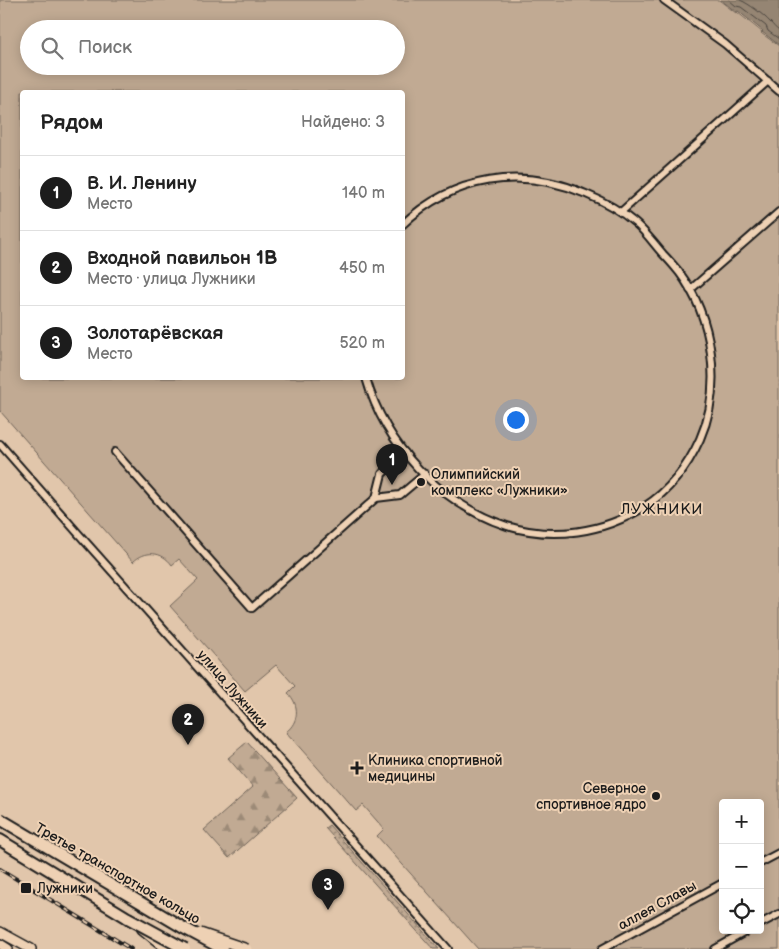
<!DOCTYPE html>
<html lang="ru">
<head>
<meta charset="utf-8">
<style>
	:root { --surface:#fff; --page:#f2f2f2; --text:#222; --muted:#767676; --line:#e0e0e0; --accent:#1c1c1c }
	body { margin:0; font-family:"Balsamiq Sans",sans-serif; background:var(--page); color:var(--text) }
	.controls { position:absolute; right:15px; bottom:15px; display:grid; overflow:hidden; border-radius:5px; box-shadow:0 2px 12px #0003 }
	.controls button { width:45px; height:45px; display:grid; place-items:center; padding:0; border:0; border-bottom:1px solid var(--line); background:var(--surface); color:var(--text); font:25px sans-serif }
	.you { position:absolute; left:515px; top:419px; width:18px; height:18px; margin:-12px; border:4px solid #fff; border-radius:50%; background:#1a73e8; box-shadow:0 0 0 8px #1a73e833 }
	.badge { display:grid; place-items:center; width:32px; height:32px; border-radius:50%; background:var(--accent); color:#fff; font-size:16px; font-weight:700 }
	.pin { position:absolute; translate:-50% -41px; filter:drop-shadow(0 1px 2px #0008) }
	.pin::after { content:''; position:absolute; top:26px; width:18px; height:15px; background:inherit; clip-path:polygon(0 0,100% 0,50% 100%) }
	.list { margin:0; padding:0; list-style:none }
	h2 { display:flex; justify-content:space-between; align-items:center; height:65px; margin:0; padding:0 20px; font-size:21px }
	h2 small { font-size:16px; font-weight:400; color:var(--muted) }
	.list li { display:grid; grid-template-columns:32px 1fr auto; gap:15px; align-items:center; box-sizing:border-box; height:75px; padding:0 20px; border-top:1px solid var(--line) }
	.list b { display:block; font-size:19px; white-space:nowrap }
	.list p { margin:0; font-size:16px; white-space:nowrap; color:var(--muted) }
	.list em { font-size:16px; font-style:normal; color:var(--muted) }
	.icon { flex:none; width:28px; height:28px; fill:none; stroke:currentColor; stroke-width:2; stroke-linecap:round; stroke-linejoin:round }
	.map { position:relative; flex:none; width:779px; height:949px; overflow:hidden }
	.search { position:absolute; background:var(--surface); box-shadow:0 2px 12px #0003; left:20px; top:20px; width:385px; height:55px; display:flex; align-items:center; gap:12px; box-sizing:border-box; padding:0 18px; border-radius:28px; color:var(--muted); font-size:19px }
	.panel { position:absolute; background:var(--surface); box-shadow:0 2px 12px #0003; left:20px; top:90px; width:385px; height:290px; border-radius:5px }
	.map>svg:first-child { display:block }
	.grass { fill:url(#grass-dots); stroke:#6e6358 }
	.forest { fill:url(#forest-firs); stroke:#6e6358 }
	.pitch { fill:#c1aa93; stroke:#6e6358; fill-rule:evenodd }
	.water { fill:#958573; stroke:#655b50 }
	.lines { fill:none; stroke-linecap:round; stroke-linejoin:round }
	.shore { stroke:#4c463f; stroke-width:1 }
	.minor-casing { stroke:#1c1c1c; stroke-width:10 }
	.secondary-casing { stroke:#1c1c1c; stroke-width:12 }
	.primary-casing { stroke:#1c1c1c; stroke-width:14 }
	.minor { stroke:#eed1b4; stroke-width:6 }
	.secondary { stroke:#eed1b4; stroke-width:9 }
	.primary { stroke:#eed1b4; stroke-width:10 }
	.rail-casing { stroke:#1c1c1c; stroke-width:4 }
	.rail { stroke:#eed1b4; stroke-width:2; stroke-dasharray:5.5; stroke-linecap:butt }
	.secondary-bridge-casing { stroke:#1c1c1c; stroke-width:12; stroke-linecap:butt }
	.primary-bridge-casing { stroke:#1c1c1c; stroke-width:14; stroke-linecap:butt }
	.secondary-bridge { stroke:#eed1b4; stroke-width:9 }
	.primary-bridge { stroke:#eed1b4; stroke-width:10 }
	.poi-dot { fill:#1c1c1c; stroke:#eed1b4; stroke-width:2 }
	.labels { text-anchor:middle; stroke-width:4; stroke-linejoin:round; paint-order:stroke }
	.poi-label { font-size:14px; fill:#1c1c1c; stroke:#eed1b4; text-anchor:start }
	.street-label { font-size:14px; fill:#1c1c1c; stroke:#eed1b4 }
	.neighbourhood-label { font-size:15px; letter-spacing:1px; fill:#1c1c1c; stroke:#eed1b4 }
</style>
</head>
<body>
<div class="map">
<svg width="779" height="949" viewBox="0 0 779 949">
	<defs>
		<pattern id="grass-dots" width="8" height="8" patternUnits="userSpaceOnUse" patternTransform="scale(1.25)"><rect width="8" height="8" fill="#c1aa93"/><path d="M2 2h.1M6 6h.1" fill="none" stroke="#9c8a77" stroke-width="1.8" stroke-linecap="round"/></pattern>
		<pattern id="forest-firs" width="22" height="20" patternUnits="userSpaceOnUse" patternTransform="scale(1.25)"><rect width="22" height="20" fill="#c1aa93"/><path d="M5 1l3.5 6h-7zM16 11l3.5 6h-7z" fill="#9c8a77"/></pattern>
	</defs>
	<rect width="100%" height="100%" fill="#e1c6ab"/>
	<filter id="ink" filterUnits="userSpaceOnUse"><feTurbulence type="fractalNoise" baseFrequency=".02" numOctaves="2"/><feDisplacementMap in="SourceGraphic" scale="10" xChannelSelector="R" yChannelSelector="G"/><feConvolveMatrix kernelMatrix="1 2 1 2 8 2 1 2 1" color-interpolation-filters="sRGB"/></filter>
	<g filter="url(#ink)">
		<polygon class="grass" points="329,825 439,949 433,949 325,828"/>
		<polygon class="forest" points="247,742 297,798 229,858 204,830 253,787 228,758"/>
		<path class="pitch" d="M0,0H719L736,13L737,12L762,32L761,33L779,46V949H478L377,836L384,829L363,805L356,811L286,732C299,722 300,705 288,693L295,686L276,665L245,691L170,606L198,580L179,559L172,565C162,551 145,550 133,562L0,411ZM29,29H396V66H29ZM22,92H402V378H22ZM723,803H760V930H723Z"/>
		<polygon class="water" points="721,0 779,0 779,45 762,32 763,31 738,11 736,12"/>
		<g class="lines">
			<g class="shore">
				<polyline points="729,0 736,6 741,7 766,26 768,31 779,39"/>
				<path d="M740,0C748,3 764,15 770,22C773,25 775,28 779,31"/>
			</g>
			<g class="minor-casing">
				<g id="minor">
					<polyline points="664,0 725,44 779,91"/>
					<polyline points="621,212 768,81"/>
					<polyline points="690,290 779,212"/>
					<path d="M366,378C385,445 440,504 507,526C553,540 603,533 644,507C669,491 688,466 700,439C723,387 713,317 679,272C674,266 669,260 663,254C654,244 646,232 635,223C620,210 603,201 586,194C522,166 453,176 402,225"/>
					<polyline points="0,444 76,531 448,949"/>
					<polyline points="115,452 252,608 376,498"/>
					<polyline points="405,453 382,474 376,498 400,495 425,474"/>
					<polyline points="760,863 779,853"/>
					<polyline points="760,924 779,914"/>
					<polyline points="602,949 723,883"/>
					<polyline points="715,949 749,930"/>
				</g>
			</g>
			<g class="secondary-casing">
				<g id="secondary">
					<polyline points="142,929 167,949"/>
					<polyline points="0,932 31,949"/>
					<polyline points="0,944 8,949"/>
				</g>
			</g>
			<g class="primary-casing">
				<polyline id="primary" points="0,840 128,918"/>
			</g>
			<use href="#minor" class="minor"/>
			<use href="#secondary" class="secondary"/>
			<use href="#primary" class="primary"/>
			<g class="rail-casing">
				<polyline id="rail" points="0,869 131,949"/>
			</g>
			<use href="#rail" class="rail"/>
			<g class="secondary-bridge-casing">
				<polyline id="secondary-bridge" points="200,933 247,949"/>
			</g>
			<g class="primary-bridge-casing">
				<g id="primary-bridge">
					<polyline points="0,819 182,927 223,949"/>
					<polyline points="128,918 185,949"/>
				</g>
			</g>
			<use href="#secondary-bridge" class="secondary-bridge"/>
			<use href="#primary-bridge" class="primary-bridge"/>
		</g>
	</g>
	<g class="poi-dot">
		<circle cx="421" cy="482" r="5"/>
		<path d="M354.5 760.5h5v5h5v5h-5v5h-5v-5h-5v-5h5z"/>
		<circle cx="656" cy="796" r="5"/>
		<rect x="20" y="882" width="12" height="12" rx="2.5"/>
	</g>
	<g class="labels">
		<g class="poi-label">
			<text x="431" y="479">Олимпийский<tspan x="431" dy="16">комплекс «Лужники»</tspan></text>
			<text x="368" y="765">Клиника спортивной<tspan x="368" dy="16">медицины</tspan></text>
			<text x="646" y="793" text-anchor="end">Северное<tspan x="646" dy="16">спортивное ядро</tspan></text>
			<text x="37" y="893">Лужники</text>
		</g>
		<g class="street-label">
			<text transform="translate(233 689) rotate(49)" y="5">улица Лужники</text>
			<text transform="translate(118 873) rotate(30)" y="5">Третье транспортное кольцо</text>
			<text transform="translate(657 905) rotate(-29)" y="5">аллея Славы</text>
		</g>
		<g class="neighbourhood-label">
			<text x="662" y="514">ЛУЖНИКИ</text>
		</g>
	</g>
</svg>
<div class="controls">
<button>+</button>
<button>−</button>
<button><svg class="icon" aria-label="locate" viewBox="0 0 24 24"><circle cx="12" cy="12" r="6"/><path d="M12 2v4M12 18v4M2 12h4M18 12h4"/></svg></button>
</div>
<div class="you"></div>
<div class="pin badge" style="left:392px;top:485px">1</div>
<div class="pin badge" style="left:188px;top:745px">2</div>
<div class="pin badge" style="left:328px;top:910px">3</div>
<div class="search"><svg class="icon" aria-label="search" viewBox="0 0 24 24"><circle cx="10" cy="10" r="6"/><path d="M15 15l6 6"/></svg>Поиск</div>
<section class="panel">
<h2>Рядом<small>Найдено: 3</small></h2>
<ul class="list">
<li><span class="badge">1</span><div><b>В. И. Ленину</b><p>Место</p></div><em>140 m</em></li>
<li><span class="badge">2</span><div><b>Входной павильон 1B</b><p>Место · улица Лужники</p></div><em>450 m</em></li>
<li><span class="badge">3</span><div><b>Золотарёвская</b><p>Место</p></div><em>520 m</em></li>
</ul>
</section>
</div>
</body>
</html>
